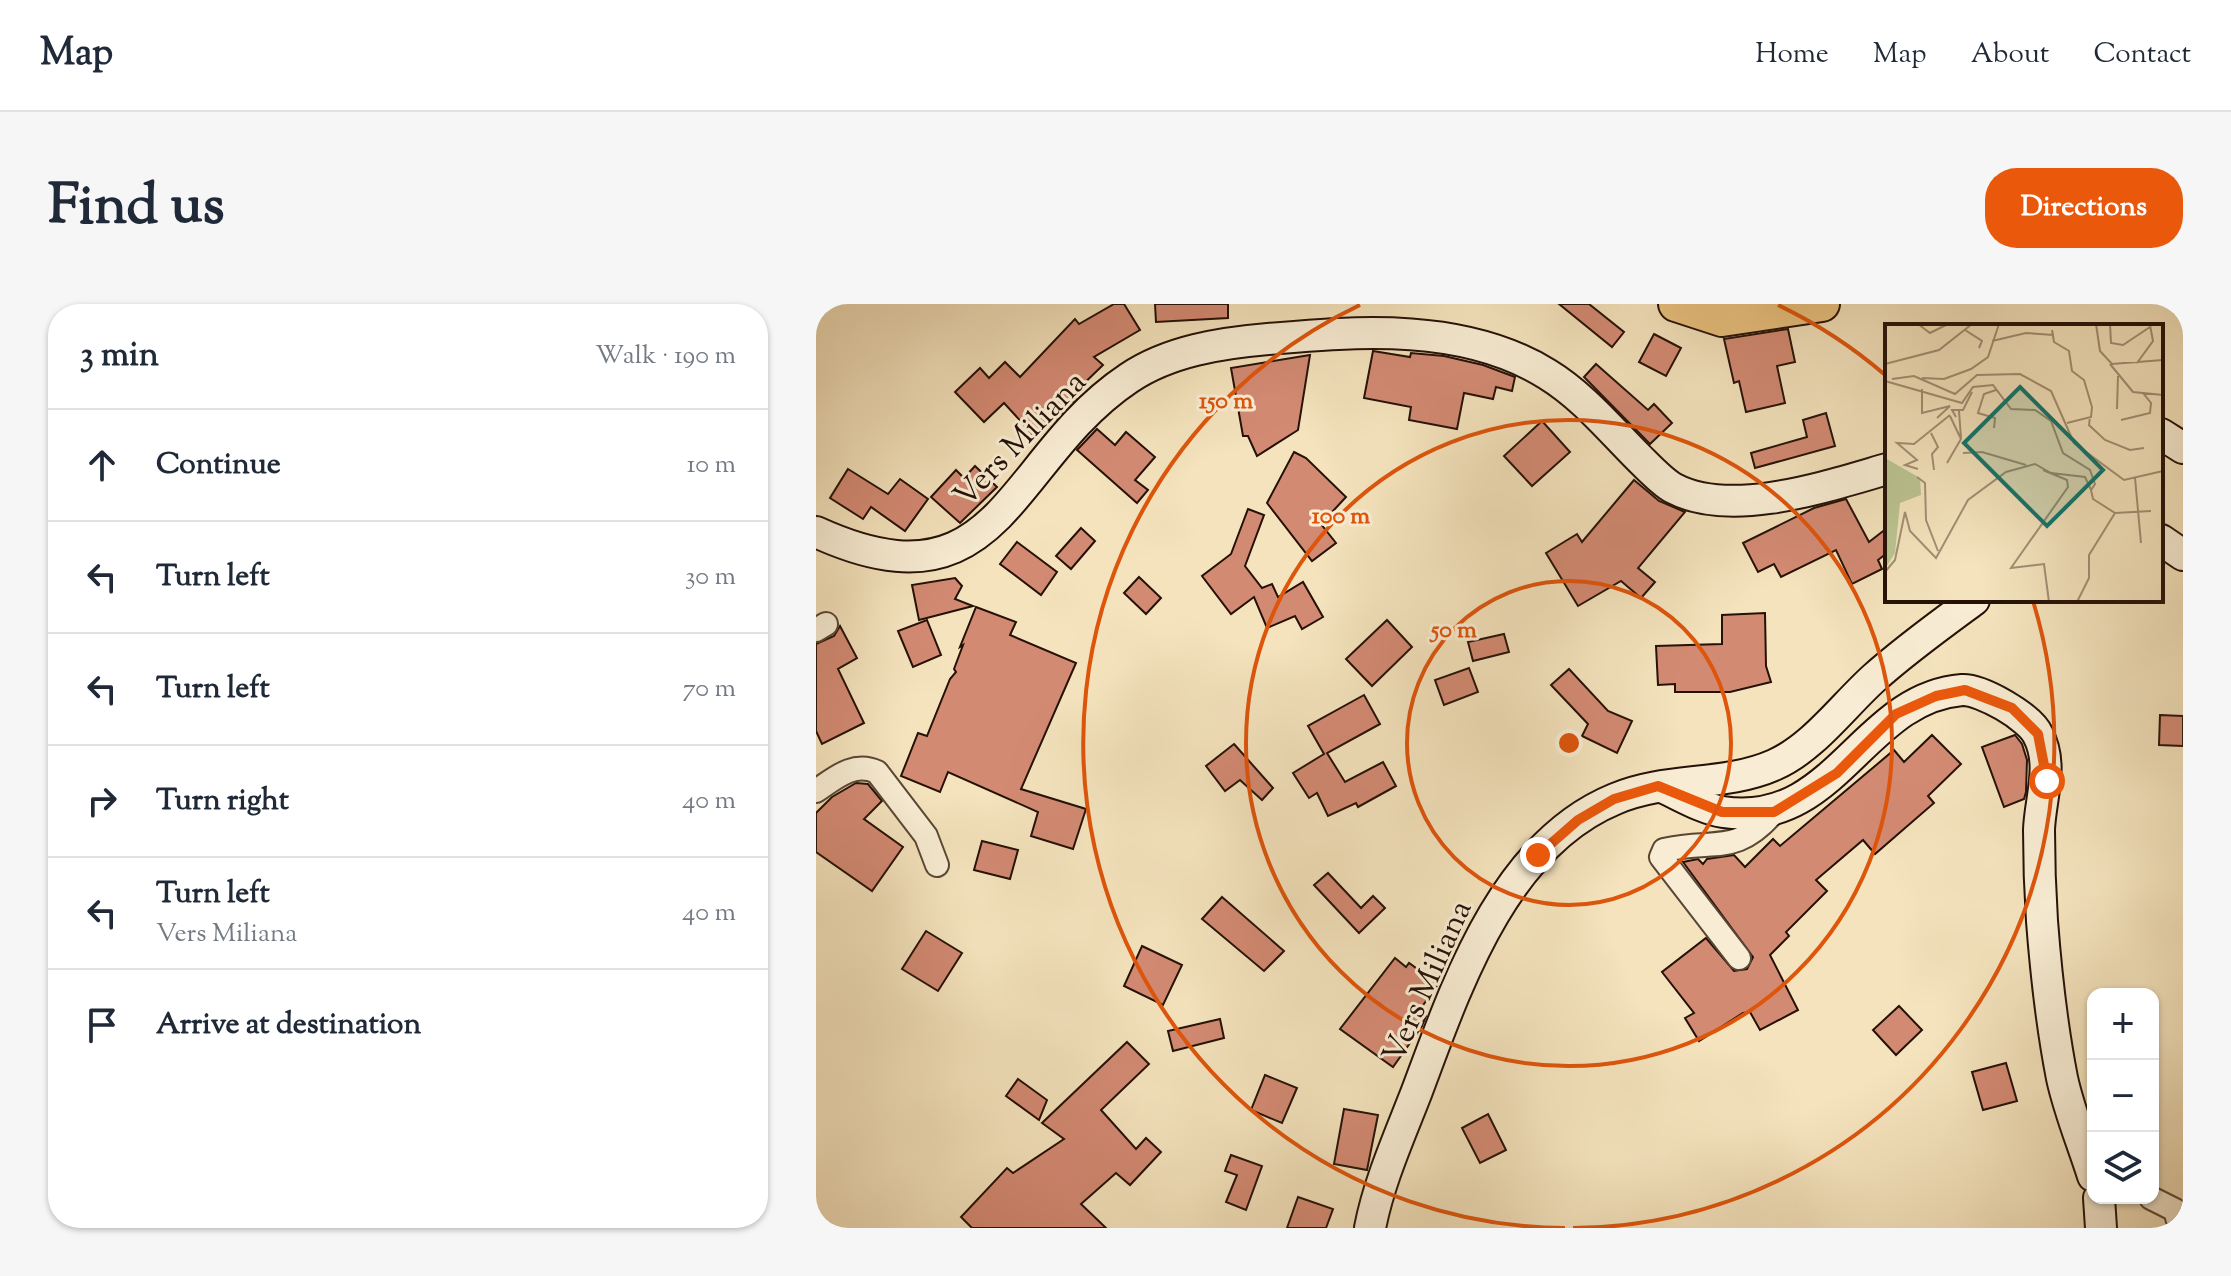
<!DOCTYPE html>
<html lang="en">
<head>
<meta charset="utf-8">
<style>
	:root { --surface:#fff; --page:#f6f6f7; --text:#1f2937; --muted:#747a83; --line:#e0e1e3; --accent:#ea580c }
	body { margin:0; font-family:"Sorts Mill Goudy",serif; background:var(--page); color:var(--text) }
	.controls { position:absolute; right:24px; bottom:24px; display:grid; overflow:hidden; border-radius:16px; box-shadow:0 2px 6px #0004 }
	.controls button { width:72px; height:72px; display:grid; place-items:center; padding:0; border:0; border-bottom:2px solid var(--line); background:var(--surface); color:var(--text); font:40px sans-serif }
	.stop { position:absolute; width:24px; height:24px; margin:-18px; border:6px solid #ea580c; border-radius:50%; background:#fff }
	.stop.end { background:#ea580c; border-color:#fff; box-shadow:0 2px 8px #0008 }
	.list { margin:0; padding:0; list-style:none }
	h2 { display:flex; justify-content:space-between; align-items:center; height:104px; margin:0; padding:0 32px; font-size:34px }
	h2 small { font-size:26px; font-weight:400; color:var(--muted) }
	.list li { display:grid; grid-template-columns:52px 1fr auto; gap:24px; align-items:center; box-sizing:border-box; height:112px; padding:0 32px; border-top:2px solid var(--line) }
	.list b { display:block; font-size:30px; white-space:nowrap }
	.list p { margin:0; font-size:26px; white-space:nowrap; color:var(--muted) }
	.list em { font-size:26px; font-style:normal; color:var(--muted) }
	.icon { flex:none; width:44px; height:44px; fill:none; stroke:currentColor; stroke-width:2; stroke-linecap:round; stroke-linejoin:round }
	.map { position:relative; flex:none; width:1367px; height:924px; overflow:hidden; border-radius:32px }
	header { display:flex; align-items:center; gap:48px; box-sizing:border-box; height:112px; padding:0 40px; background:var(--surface); border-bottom:2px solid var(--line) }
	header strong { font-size:38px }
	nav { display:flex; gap:44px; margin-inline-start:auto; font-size:28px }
	.intro { display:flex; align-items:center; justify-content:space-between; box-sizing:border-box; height:192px; padding:0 48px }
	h1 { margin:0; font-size:56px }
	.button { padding:20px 36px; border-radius:32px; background:var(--accent); color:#fff; font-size:28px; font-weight:700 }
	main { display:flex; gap:48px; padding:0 48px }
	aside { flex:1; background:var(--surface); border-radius:32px; box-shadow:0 2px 6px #0004 }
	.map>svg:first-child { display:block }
	.building { fill:#d38a73; stroke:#251107; stroke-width:2 }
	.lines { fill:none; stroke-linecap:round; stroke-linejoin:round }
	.street-casing { stroke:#594634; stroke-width:26 }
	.secondary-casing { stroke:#251107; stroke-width:34 }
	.primary-casing { stroke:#251107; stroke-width:38 }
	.street { stroke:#f8edd4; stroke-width:22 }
	.secondary { stroke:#f8edd4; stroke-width:30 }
	.primary { stroke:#eac27e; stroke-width:34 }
	.route { stroke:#ea580c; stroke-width:10 }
	.ring { fill:none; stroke:#de550c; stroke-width:4 }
	.labels { text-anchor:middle; stroke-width:6; stroke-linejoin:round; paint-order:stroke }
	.street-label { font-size:32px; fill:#251107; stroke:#f8edd4 }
	.inset-road { fill:none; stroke:#a18f74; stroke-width:2 }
	.view { fill:#0f766e; fill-opacity:0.15; stroke:#0f766e; stroke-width:4 }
	.inset-edge { fill:none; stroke:#251107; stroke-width:4 }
	.centre { fill:#de550c; stroke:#f8edd4; stroke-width:4 }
	.ring-label { font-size:24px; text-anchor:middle; font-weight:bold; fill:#de550c; stroke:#f8edd4; stroke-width:6; stroke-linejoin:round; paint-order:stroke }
</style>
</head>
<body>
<header>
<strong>Map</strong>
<nav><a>Home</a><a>Map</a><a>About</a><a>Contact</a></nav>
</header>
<div class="intro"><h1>Find us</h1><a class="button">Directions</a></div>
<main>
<aside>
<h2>3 min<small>Walk · 190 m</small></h2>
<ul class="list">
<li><svg class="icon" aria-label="ahead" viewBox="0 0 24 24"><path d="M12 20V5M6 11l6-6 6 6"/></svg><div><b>Continue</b></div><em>10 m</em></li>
<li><svg class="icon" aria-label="left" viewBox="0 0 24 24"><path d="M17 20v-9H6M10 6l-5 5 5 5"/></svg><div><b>Turn left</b></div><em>30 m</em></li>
<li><svg class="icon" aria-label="left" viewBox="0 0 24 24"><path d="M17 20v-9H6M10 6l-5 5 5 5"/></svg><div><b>Turn left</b></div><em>70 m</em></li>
<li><svg class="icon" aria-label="right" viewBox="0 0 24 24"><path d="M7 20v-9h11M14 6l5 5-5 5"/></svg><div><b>Turn right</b></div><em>40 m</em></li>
<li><svg class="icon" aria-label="left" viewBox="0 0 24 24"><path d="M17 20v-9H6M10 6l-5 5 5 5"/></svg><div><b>Turn left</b><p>Vers Miliana</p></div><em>40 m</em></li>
<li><svg class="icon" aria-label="arrive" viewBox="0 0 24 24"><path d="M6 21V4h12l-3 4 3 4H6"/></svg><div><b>Arrive at destination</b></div></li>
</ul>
</aside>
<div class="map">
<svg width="1367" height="924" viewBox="0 0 1367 924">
	<rect width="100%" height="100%" fill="#f4e3bd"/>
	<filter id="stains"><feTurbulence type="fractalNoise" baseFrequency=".0025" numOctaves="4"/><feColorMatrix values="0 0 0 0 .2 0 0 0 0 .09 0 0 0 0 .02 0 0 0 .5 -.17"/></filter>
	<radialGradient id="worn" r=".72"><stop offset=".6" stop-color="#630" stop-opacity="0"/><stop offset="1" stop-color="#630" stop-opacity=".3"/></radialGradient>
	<g class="building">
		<polygon points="298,0 308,0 324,26 278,53 287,61 256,91 260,95 220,134 188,99 168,118 139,88 164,64 173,74 189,58 204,73 259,15 263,20"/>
		<polygon points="339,0 412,0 412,14 340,18"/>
		<polygon points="743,0 773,0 808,28 796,43"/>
		<polygon points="972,25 979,58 961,62 969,99 930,108 923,77 918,79 908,35"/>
		<polygon points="838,30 865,44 850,72 823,58"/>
		<polygon points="557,47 594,53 595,49 628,52 667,61 699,73 696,87 680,83 677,95 648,89 641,125 593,116 595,103 548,94"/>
		<polygon points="494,51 482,126 441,152 432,132 427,132 415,64"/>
		<polygon points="780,60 832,106 838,100 856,119 834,140 768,73"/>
		<polygon points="1010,109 1019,142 939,164 935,149 991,133 987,116"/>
		<polygon points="726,117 754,148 716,182 688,152"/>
		<polygon points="281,125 299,141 310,128 339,153 319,176 332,186 321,199 261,146"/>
		<polygon points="478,148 490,154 530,193 505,220 520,239 496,257 451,199"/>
		<polygon points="159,162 181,183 144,219 115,193 140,166 148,174"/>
		<polygon points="32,165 72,190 84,175 112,195 89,227 55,203 47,215 14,194"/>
		<polygon points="818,176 843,197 869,208 822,264 839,278 825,294 805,277 762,302 730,249 761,230 766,238"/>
		<polygon points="1030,195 1053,238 1071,224 1071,249 1062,256 1066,265 1036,280 1020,246 965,273 958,260 942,268 927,239 998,204"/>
		<polygon points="432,205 448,211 429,262 446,284 456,280 462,293 487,278 507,313 486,325 479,312 451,324 438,293 415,310 386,272 415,250"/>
		<polygon points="265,224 279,237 255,265 240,252"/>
		<polygon points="201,238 241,268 225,291 184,260"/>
		<polygon points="323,273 345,294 330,310 308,289"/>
		<polygon points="139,274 146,282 139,295 157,302 103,316 96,281"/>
		<polygon points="160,303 200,318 194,331 260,359 205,485 270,505 257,545 215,532 222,508 132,468 124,488 85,472 102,429 111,432 134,375 140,368 138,365 147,341 144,343"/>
		<polygon points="949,309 950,362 955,378 914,388 859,388 859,380 842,381 840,342 906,340 906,311"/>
		<polygon points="111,316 125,351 97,363 82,327"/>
		<polygon points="571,316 596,343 556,382 530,355"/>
		<polygon points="24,322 41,354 22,365 48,419 6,440 0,427 0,340 18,332"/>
		<polygon points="688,330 693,348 657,357 652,338"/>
		<polygon points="653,364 662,388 628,401 619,376"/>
		<polygon points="753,365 792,407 816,417 801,449 766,432 772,420 735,381"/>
		<polygon points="548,391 564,420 511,449 529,478 567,458 580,482 542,503 540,499 512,512 501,489 493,494 477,469 508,450 492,422"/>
		<polygon points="1344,411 1367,412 1367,442 1343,441"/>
		<polygon points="1116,431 1145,460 1112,492 1118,499 1059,550 1047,536 1000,576 1011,587 970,628 973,632 954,651 982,706 944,726 934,708 927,709 883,737 869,714 878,709 846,668 890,634 918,667 931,665 937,653 867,558 882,555 887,560 891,555 918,551 929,563 957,535 964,542 1078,446 1088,458"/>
		<polygon points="1199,431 1206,440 1211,456 1210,488 1208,495 1188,503 1166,443"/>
		<polygon points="418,440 457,484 446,496 424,476 409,487 390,462"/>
		<polygon points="40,479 52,480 66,497 48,515 87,543 56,587 0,548 0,509 16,493"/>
		<polygon points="166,537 202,546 194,575 158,566"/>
		<polygon points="512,569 545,604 557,592 569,604 543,629 498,581"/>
		<polygon points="406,593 468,647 448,667 386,615"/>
		<polygon points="110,627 146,649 122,687 86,665"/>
		<polygon points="326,642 366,661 347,701 308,682"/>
		<polygon points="579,654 590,663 593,659 622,680 603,707 610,712 606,722 577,763 524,725"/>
		<polygon points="1083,702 1106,726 1080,751 1057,726"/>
		<polygon points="404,715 408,734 357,747 352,727"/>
		<polygon points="311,738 333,760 285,806 320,845 330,834 345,848 314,881 300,869 265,900 290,924 156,924 145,913 191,864 197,869 248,835 226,819"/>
		<polygon points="1190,759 1201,797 1167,806 1156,768"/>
		<polygon points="449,771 481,784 466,819 435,806"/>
		<polygon points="202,775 231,796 223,816 190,792"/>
		<polygon points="528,805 562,811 551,866 518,860"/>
		<polygon points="672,810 690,846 664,859 646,824"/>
		<polygon points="415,851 446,862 430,906 410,898 421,871 409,867"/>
		<polygon points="482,893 517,905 510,924 471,924"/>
	</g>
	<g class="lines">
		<g class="street-casing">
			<g id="street">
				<polyline points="0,326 10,320"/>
				<path d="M0,487C19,474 38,457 61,468L110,532L121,561"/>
				<path d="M923,654L845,553L848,546C899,534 919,553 958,508"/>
				<polyline points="1335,894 1359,906 1364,924"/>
			</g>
		</g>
		<g class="secondary-casing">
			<g id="secondary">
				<polyline points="1345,130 1367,144"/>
				<path d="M0,228C186,313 190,156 313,74C353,47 405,39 452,35C543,27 649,19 731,70C770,94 797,129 829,160C837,168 848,179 857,184C915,215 1012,182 1071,165"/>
				<polyline points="1345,236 1367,251"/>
				<path d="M846,483C864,491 887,505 907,508C1020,525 1046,394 1146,386C1165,385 1214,413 1222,431C1238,461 1224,495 1223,526C1223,556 1224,587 1226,617C1230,669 1236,723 1246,774C1253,807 1267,840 1277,872"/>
				<polyline points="1283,894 1285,924"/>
				<path d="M554,924C563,877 584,831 601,787C640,683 687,541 799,495C850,473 908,483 958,461C997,444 1027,402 1058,374C1089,346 1124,321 1158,296"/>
			</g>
		</g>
		<g class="primary-casing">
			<polyline id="primary" points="860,0 906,15 1006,0"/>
		</g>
		<use href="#street" class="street"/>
		<use href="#secondary" class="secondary"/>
		<use href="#primary" class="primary"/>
	</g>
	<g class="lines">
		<polyline class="route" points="722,551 762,516 798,495 842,482 906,508 958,508 1021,469 1080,410 1120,392 1149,386 1196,404 1222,430 1231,477"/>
	</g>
	<g class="ring">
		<circle cx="753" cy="439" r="162"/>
		<circle cx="753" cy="439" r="323"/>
		<path d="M749 924A485 485 0 0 1 544 1M962 1A485 485 0 0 1 1068 70M1217 297A485 485 0 0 1 757 924"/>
	</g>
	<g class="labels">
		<g class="street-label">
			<text transform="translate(203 134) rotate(-46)" y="11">Vers Miliana</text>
			<text transform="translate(610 677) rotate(-66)" y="11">Vers Miliana</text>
		</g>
	</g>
	<g transform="translate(1069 20)">
		<rect width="278" height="278" fill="#f4e3bd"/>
		<path d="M0,134L35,154L36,171L15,179L10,229L0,245Z" fill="#bbc491"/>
		<path class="inset-road" d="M33,0L45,9L63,0M211,0L215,27L227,40L278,36M225,0L226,19L238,21L265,3M80,6L97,17L94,24M167,6L169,18L184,27L187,47L199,56L207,83L206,93L182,99M107,17L141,9L169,11M252,39L268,17L265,1M0,40L54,26L87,0M225,40L248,68L278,71M37,54L59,55L86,45L103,33L114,0M7,55L29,52L70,70L92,51L135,50L166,67L189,119L239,156L278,147M0,57L77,79L88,63L108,61L126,85L150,86L166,97L178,129L205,146L210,160L206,166L200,153L166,149L150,140L121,148L83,176L51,234L25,207L20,188L10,236L0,248M37,65V89L65,82L52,94M232,85L233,52M74,87L76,114M71,93L67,86H78L87,68M205,93L204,101L220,116L245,126L259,124M236,96L265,89L266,79L258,69M109,104L110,94L93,89L99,70L111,66M46,109L53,123L47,130L49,146M78,129L97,128L141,141M62,139L76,115L65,92M33,145L20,141L32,136L12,119L29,120L65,91M158,146L182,156L183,163L126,244L159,240L164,278M32,153L40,159L41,196L53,227M250,154L256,219M206,166L208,175L230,189L266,187M192,278L204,254V231L230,189"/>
		<path class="view" d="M135,63L218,146L162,202L79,119Z"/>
		<rect width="278" height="278" class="inset-edge"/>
	</g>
	<circle cx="753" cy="439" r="12" class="centre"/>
	<g class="ring-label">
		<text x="410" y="104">150 m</text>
		<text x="525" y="219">100 m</text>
		<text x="638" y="333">50 m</text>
	</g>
	<rect width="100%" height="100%" filter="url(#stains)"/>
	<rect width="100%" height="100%" fill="url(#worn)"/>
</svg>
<div class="controls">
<button>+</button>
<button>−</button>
<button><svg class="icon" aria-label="layers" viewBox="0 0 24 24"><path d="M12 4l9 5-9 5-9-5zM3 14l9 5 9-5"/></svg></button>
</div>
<div class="stop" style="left:1231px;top:477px"></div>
<div class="stop end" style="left:722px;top:551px"></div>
</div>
</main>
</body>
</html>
